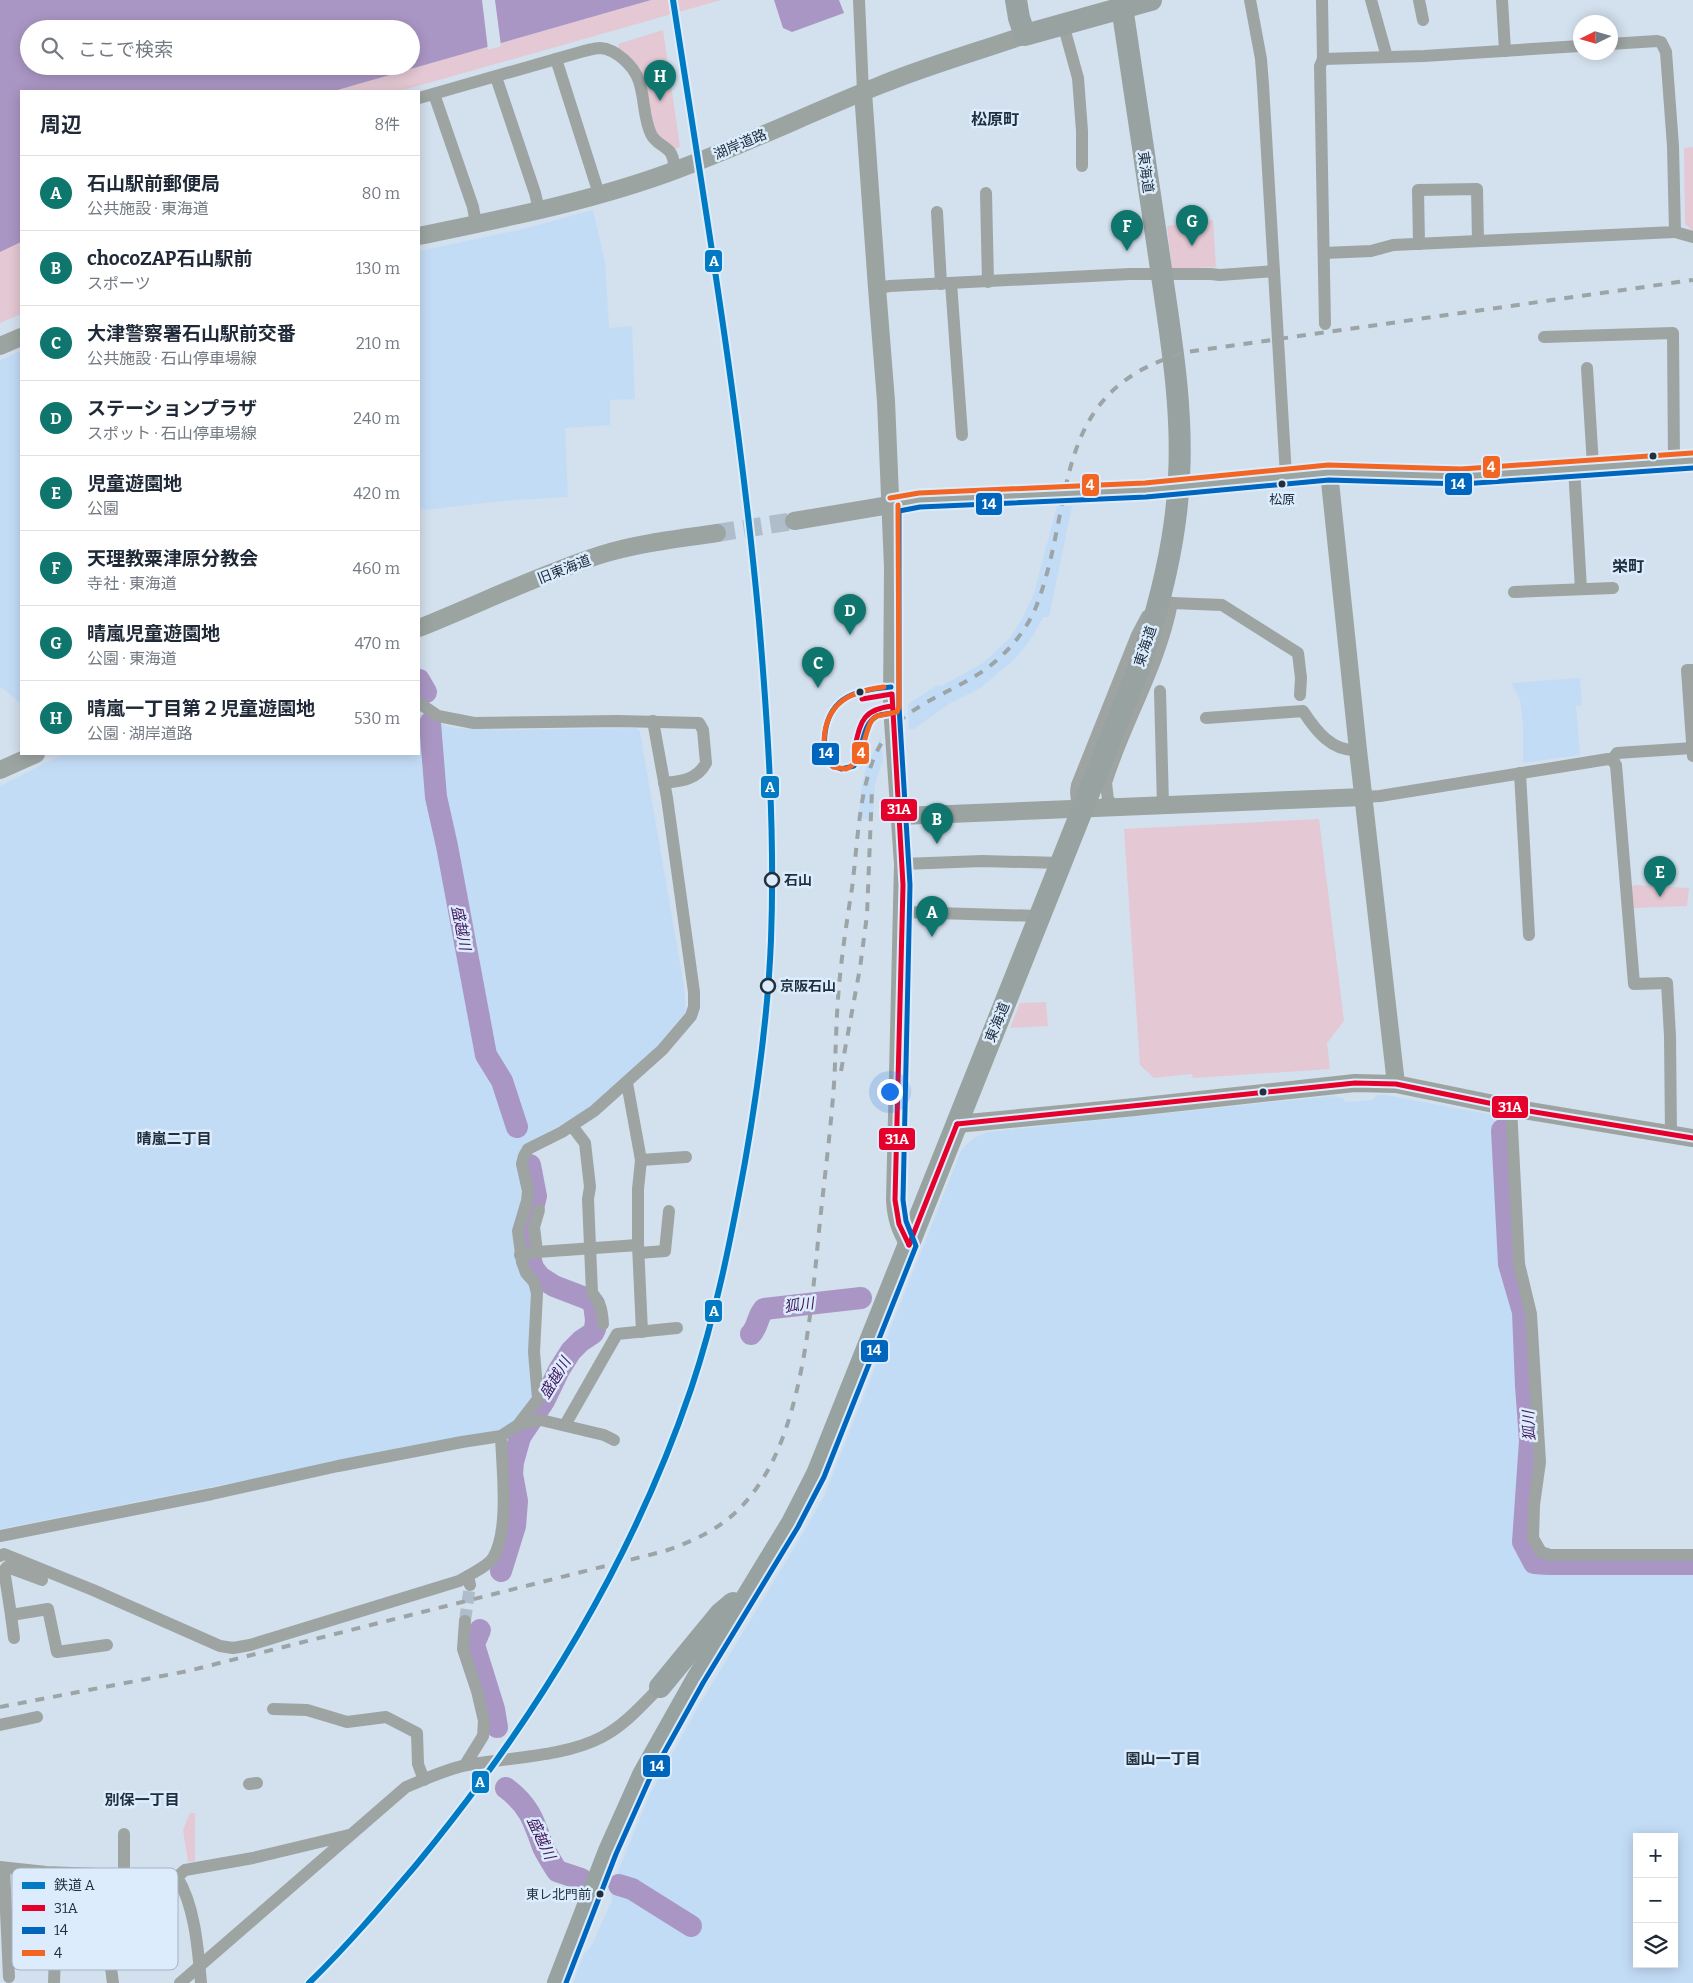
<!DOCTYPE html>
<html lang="ja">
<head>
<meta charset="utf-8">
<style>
	:root { --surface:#fff; --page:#f6f6f7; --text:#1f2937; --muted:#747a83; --line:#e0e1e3; --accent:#0f766e }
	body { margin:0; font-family:Bitter,"Noto Sans JP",serif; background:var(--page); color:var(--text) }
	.controls { position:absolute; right:15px; bottom:15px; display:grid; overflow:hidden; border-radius:0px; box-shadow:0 2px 12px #0003 }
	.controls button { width:45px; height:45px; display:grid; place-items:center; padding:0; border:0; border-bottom:1px solid var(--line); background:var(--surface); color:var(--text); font:25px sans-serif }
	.compass { position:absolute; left:1573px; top:15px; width:45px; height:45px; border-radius:50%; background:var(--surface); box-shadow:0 2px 12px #0003; rotate:265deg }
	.you { position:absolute; left:889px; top:1091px; width:18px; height:18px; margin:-12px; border:4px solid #fff; border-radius:50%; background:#1a73e8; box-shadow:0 0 0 8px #1a73e833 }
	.badge { display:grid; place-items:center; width:32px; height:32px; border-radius:50%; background:var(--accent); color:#fff; font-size:16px; font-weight:700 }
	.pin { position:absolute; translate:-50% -41px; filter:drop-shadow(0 1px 2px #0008) }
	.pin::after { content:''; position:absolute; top:26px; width:18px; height:15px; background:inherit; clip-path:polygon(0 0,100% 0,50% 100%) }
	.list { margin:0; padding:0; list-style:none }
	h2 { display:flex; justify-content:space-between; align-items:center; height:65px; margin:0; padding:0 20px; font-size:21px }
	h2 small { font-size:16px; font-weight:400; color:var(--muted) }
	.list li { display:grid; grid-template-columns:32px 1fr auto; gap:15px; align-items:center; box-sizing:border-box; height:75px; padding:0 20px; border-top:1px solid var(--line) }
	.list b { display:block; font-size:19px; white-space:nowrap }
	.list p { margin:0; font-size:16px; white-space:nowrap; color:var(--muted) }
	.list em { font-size:16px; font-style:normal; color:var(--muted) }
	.icon { flex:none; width:28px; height:28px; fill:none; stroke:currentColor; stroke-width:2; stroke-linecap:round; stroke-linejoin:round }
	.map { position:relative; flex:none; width:1693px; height:1983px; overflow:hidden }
	.search { position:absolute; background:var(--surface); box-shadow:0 2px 12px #0003; left:20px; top:20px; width:400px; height:55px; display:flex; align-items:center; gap:12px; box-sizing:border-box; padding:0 18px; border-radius:28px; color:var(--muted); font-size:19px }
	.panel { position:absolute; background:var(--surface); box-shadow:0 2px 12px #0003; left:20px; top:90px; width:400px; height:665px; border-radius:0px }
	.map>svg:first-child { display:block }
	.built { fill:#c3dcf6; fill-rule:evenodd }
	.green { fill:#e4c8d3 }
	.water { fill:#aa96c4; fill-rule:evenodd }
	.pier { fill:#d3e0ed }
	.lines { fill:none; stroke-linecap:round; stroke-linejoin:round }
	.river { stroke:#aa96c4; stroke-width:22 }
	.street-tunnel { stroke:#afbdca; stroke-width:12; stroke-dasharray:12 6; stroke-linecap:butt }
	.secondary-tunnel { stroke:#afbdca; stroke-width:18; stroke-dasharray:18 9; stroke-linecap:butt }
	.street { stroke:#9da4a2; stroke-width:12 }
	.secondary { stroke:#9ca4a2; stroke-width:18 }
	.highway { stroke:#98a2a0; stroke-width:22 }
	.rail { stroke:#9ca4a8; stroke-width:4; stroke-dasharray:9 9; stroke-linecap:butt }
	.bus-1-casing { stroke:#dcecfc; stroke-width:9 }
	.bus-2-casing { stroke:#dcecfc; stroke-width:9 }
	.bus-3-casing { stroke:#dcecfc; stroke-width:9 }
	.bus-1 { stroke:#e4002b; stroke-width:5 }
	.bus-2 { stroke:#0065bd; stroke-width:5 }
	.bus-3 { stroke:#f26522; stroke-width:5 }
	.rail-1-casing { stroke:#dcecfc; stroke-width:10 }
	.rail-1 { stroke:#007ac2; stroke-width:6 }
	.bus-dot { fill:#20303f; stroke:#dcecfc; stroke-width:2 }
	.stop-dot { fill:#dcecfc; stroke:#20303f; stroke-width:2.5 }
	.labels { text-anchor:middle; stroke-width:5; stroke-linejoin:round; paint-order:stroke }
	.bus-label { font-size:13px; fill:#20303f; stroke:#dcecfc }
	.street-label { font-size:14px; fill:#20303f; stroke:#dcecfc }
	.stop-label { font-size:14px; font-weight:bold; fill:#20303f; stroke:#dcecfc; text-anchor:start }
	.water-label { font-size:15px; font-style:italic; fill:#41145c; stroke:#dcecfc }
	.neighbourhood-label { font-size:15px; font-weight:bold; fill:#20303f; stroke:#dcecfc }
	.quarter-label { font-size:16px; font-weight:bold; fill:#20303f; stroke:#dcecfc }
	.key { fill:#dcecfc; stroke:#a4b4c3; stroke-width:1 }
	.key-label { font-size:14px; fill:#20303f }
	.line-badge { stroke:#dcecfc; stroke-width:2 }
	.badge-label { font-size:14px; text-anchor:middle; font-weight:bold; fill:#fff }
</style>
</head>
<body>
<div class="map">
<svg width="1693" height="1983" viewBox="0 0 1693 1983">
	<rect width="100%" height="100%" fill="#d3e0ed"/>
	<g class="built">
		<polygon points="593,210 605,262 609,328 632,326 635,399 610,400 610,425 565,428 568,497 501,501 426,510 419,507 419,251 523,229"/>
		<polygon points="21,351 21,704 4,689 0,688 0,360"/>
		<polygon points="1057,506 1072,506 1049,617 1043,617 1031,639 1015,659 998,673 979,689 949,704 914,729 909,729 908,704 936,686 943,685 983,663 1010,638 1022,619 1034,593"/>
		<polygon points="1580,678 1582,705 1576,706 1580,755 1523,763 1523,724 1520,700 1511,683"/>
		<polygon points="419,712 428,720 455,728 506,730 636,728 640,732 684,986 686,1012 650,1054 607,1093 576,1117 531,1141 524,1195 513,1231 514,1254 532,1286 535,1398 516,1425 502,1429 0,1529 0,786 64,754 419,754"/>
		<polygon points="881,737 883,759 875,784 873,819 858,819 861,791 866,767"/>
		<path d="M1377,1095H1385L1493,1115L1496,1126L1506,1266L1518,1307L1526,1446L1520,1541L1532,1569H1693V1983H573L584,1954L592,1945L612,1900L610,1890L650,1794L698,1707L805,1530L824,1496L961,1151L967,1144L974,1138L988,1132L1332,1096L1342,1098L1346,1102L1372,1100ZM1637,1837H1674V1964H1637Z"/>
	</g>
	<g class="green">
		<polygon points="651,0 721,0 400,91 334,91"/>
		<polygon points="663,30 680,147 675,149 659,139 619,52 618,44"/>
		<polygon points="1693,147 1693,231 1685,224 1684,148"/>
		<polygon points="1213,220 1216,267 1172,269 1167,226"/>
		<polygon points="21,242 21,314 0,323 0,252"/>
		<polygon points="1319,819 1344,1021 1327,1043 1330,1069 1193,1078 1192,1074 1154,1078 1140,1065 1124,829"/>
		<polygon points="1634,885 1689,888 1687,906 1633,908 1631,888"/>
		<polygon points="1046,1002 1048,1026 1010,1028 1020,1003"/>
		<polygon points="190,1813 195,1813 195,1861 188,1862 183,1830"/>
	</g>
	<g class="water">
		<path d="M0,0H651L334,91H21V242L0,252ZM29,29H411V66H29Z"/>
		<polygon points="774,0 839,0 844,13 792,32 783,28"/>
	</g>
	<polygon class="pier" points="482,0 495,0 501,46 488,50"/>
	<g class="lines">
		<g class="river">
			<polyline points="419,680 426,692"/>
			<polyline points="430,723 436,797 447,846 486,1055 502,1081 517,1127"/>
			<polyline points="1502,1130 1509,1264 1523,1312 1526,1386 1530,1441 1523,1542 1534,1563 1548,1564 1693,1564"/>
			<path d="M751,1334C758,1327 757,1317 764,1309L861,1298"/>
			<polyline points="501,1571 515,1526 517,1501 512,1474 513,1462 520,1437 544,1401 559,1370 571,1351 581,1341 593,1333 595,1329 596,1320 594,1304 588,1299 554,1286 540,1277 533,1268 527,1246 527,1233 536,1196 530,1165"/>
			<polyline points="480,1630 474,1644 475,1648 494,1709 497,1727"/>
			<path d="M506,1788C529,1805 534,1821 543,1847C547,1855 552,1863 557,1871L581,1879"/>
			<polyline points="619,1885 632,1889 691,1926"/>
		</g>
		<polyline class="street-tunnel" points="465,1621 470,1585"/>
		<polyline class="secondary-tunnel" points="717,533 794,521"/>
		<g class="street">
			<polyline points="859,0 863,92"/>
			<polyline points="1250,0 1261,59 1263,85 1286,476"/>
			<polyline points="1322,0 1323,59 1320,66 1325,324"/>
			<polyline points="1371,0 1387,57"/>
			<polyline points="1419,0 1423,20"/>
			<polyline points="1502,0 1505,51"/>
			<polyline points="1063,24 1078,78 1082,131 1082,166"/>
			<polyline points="556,59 599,194"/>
			<polyline points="1323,59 1424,56 1580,46"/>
			<polyline points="496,77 535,193 539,210"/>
			<polyline points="434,94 473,207 476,224"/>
			<path d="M419,98L584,51C589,50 595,48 600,48C616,49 634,66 639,81C645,99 643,117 651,134C655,143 664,145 670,152C674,157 674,165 675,170"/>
			<polyline points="986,193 988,282"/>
			<polyline points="937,212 941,284"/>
			<polyline points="1675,232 1693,237"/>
			<polyline points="1419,244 1418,190 1477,189 1478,241"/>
			<polyline points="1324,253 1371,251 1393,245 1675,232 1673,146 1666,52 1661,42 1657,41 1610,44"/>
			<polyline points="951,283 962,435"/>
			<polyline points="877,288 890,286 1130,274 1211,274 1220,275 1274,271"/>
			<polyline points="1544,337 1673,333 1674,461"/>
			<polyline points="1587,368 1593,466"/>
			<polyline points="1574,467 1581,589"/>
			<polyline points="1514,592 1613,588"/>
			<polyline points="1172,603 1222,605 1298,653 1301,678 1300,695"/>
			<polyline points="1693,670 1687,670 1693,756"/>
			<polyline points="1160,691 1163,805"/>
			<path d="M419,703L438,716L474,723L618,721L699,723L703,730L706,763C697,780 681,781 664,783"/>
			<path d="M1206,718L1303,711C1316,731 1332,752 1358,750"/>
			<polyline points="1612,760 1617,753 1693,748"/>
			<polyline points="1520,773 1529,935"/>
			<polyline points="1364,797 1380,796 1608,759 1612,760 1616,765 1634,984 1667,983 1670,1036 1671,1134"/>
			<path d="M1083,808C1076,803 1075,795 1077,785L1137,635L1147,616"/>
			<path d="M1117,808L1108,800L1106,783C1125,722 1160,666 1172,603L1162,599L1163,592"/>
			<polyline points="903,864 982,861 1061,863"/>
			<polyline points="903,912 1039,916"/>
			<polyline points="627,1083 641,1160 638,1189 638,1245"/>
			<polyline points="1511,1107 1519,1264 1531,1314 1540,1462 1534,1505 1533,1538 1541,1552 1550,1555 1693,1555"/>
			<path d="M572,1126L585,1143L590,1187L588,1199L592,1293C601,1303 602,1311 603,1324"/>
			<polyline points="641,1160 686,1157"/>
			<polyline points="537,1252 534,1227 539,1210"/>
			<polyline points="639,1253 665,1251 669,1211"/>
			<polyline points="520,1255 537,1252 638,1245 642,1332"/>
			<polyline points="518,1425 541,1420 604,1435 614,1440"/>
			<polyline points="565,1425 617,1334 677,1328"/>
			<polyline points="0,1536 212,1494 338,1466 462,1442 501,1436 518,1425 538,1399 534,1352 537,1293 534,1282 526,1273 522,1262 518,1231 527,1201 528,1191 522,1164 524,1156 528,1149 562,1132 594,1111 662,1050 691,1016 694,1007 694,992 667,798 653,721"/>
			<polyline points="0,1556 4,1554 93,1590 220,1646 233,1648 250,1645 459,1581 468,1576"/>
			<polyline points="0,1574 5,1576 11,1615 48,1609 57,1652 107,1645"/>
			<polyline points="1,1574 7,1567 42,1580"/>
			<path d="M470,1585L468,1576C476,1571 489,1565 493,1558C510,1530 502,1468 501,1436"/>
			<polyline points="11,1615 14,1638"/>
			<polyline points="465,1621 463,1649 477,1691 484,1721 483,1736 465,1765"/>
			<polyline points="273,1709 307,1710 347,1722 386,1717 417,1733 418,1764 424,1780"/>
			<polyline points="0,1725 37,1717"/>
			<polyline points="249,1784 257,1783"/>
			<polyline points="0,1867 46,1872 177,1877 185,1870 253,1858 349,1835"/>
			<polyline points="4,1868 9,1977"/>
			<polyline points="124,1875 124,1834"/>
			<path d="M177,1877C195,1906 198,1949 201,1983"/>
			<polyline points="98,1952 109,1953 113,1983"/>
			<polyline points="54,1983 55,1954"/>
			<path d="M180,1983L406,1787C426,1779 446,1769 467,1765C510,1757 564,1757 602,1737C625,1725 642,1705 660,1687"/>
		</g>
		<g class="secondary">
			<path d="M863,92L877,288L886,401L893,567L892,706L903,864L895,1200C896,1218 900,1230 909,1245"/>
			<path d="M419,236C505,218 593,201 676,170C744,145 810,113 878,86C926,66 976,52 1025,35"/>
			<polyline points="0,346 21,337"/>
			<polyline points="1329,472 1358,750 1396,1084"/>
			<polyline points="794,521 919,500 1122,491 1329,472 1461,477 1693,460"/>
			<path d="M419,628C479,604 538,575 600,555C638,543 678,539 717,533"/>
			<polyline points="0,770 36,754"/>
			<polyline points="900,816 1364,797"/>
			<polyline points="957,1124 1135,1107 1355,1083 1396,1084 1523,1110 1693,1138"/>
		</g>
		<g class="highway">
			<polyline points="1016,0 1019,18 1025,35 1151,0"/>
			<polyline points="660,1687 720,1614 733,1603"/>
			<path d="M558,1983L609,1851L643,1775L697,1679L792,1523L817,1474L1140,665C1160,603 1176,542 1179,477C1183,404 1170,333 1160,262C1147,175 1134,87 1121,0"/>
		</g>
		<g class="rail">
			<polyline points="841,1071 860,968 867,915 872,789"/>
			<path d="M0,1707L188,1671L665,1551C707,1536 735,1521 760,1483C800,1424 810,1322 817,1252C822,1196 830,1140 834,1084C836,1051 836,1018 839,986C842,953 847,920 852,888C857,850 858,806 870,769C889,708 936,702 983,671C1006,655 1025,633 1036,607C1077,502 1047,390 1187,352L1693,280"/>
		</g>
		<g class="bus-1-casing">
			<g id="bus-1">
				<polyline points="862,699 892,694 903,885 895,1200 899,1224 909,1245"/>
				<path d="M854,750C861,722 861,710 892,706"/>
				<polyline points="957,1124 1355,1083 1396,1084 1523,1110 1693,1138"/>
				<polyline points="909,1245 957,1124"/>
			</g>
		</g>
		<g class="bus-2-casing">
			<g id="bus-2">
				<path d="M891,687C858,690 830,695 825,733C824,743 824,754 829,764L841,769L854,766C863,752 861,724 877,716C882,714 888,714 893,713"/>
				<polyline points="566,1983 616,1854 650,1778 703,1683 798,1527 824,1477 916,1246 906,1221 903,1200 910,885 899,706 899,511 920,507 1146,497 1329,480 1462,484 1693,468"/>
			</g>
		</g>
		<g class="bus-3-casing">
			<g id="bus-3">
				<polyline points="890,498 919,493 1145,483 1328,465 1461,469 1692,453"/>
				<polyline points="898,505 899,693"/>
				<path d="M884,687C850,691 825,703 824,742C824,752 826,760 833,767L846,769C866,760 862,736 872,720L877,716L897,712L899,707V695"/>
			</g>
		</g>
		<use href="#bus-1" class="bus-1"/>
		<use href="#bus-2" class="bus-2"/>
		<use href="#bus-3" class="bus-3"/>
		<g class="rail-1-casing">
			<path id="rail-1" d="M309,1983C347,1946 382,1905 416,1865C534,1722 631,1565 691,1389C716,1315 731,1238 745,1162C758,1088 768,1014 771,940C775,834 768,727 759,621C740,413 705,207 673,0"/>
		</g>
		<use href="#rail-1" class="rail-1"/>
	</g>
	<g class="bus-dot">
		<circle cx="1653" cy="456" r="4.5"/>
		<circle cx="1282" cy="484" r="4.5"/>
		<circle cx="860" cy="692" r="4.5"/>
		<circle cx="1263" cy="1092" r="4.5"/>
		<circle cx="600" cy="1894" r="4.5"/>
	</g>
	<g class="stop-dot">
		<circle cx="772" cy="880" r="7"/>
		<circle cx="768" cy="986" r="7"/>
	</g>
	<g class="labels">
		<g class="bus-label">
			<text x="1282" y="504">松原</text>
			<text x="591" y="1899" text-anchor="end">東レ北門前</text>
		</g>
		<g class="street-label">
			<text transform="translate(740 144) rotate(-23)" y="5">湖岸道路</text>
			<text transform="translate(1146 172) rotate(82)" y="5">東海道</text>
			<text transform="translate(564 569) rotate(-21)" y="5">旧東海道</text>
			<text transform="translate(1145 646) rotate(-72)" y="5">東海道</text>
			<text transform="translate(997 1022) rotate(-68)" y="5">東海道</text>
		</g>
		<g class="stop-label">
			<text x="784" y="885">石山</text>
			<text x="780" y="991">京阪石山</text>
		</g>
		<g class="water-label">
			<text transform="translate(461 928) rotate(79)" y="5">盛越川</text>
			<text transform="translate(799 1305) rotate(-7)" y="5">狐川</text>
			<text transform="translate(555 1378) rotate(-59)" y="5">盛越川</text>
			<text transform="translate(1529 1426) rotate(-92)" y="5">狐川</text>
			<text transform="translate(541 1838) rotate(65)" y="5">盛越川</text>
		</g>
		<g class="neighbourhood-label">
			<text x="174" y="1144">晴嵐二丁目</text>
			<text x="1163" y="1764">園山一丁目</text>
			<text x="142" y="1805">別保一丁目</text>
		</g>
		<g class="quarter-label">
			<text x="995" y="125">松原町</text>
			<text x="1628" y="572">栄町</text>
		</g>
	</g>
	<rect x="12" y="1868" width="166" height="102" rx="8" class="key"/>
	<rect x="22" y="1882" width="23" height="7" fill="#007ac2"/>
	<rect x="22" y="1905" width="23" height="6" fill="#e4002b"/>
	<rect x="22" y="1927" width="23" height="7" fill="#0065bd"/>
	<rect x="22" y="1950" width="23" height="6" fill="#f26522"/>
	<g class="key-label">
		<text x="54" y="1890">鉄道 A</text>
		<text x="54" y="1913">31A</text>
		<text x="54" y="1935">14</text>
		<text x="54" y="1958">4</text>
	</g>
	<g class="line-badge">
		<rect x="704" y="249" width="19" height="24" rx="5" fill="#007ac2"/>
		<rect x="1482" y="455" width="19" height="24" rx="5" fill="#f26522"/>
		<rect x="1444" y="472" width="29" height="24" rx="5" fill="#0065bd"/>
		<rect x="1081" y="473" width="19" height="24" rx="5" fill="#f26522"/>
		<rect x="975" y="492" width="28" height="24" rx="5" fill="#0065bd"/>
		<rect x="851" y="741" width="19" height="24" rx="5" fill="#f26522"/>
		<rect x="811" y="742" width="29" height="24" rx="5" fill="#0065bd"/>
		<rect x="760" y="775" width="20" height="24" rx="5" fill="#007ac2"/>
		<rect x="880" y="798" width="38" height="24" rx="5" fill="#e4002b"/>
		<rect x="1491" y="1095" width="38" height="24" rx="5" fill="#e4002b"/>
		<rect x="878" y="1127" width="38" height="24" rx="5" fill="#e4002b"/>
		<rect x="704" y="1299" width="19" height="24" rx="5" fill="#007ac2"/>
		<rect x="860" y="1339" width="29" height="24" rx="5" fill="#0065bd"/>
		<rect x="642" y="1754" width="29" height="24" rx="5" fill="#0065bd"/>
		<rect x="471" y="1770" width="19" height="24" rx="5" fill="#007ac2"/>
	</g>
	<g class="badge-label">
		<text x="714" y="266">A</text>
		<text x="1491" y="472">4</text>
		<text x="1458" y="489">14</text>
		<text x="1090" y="490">4</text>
		<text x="989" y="509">14</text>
		<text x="861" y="758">4</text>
		<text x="826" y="758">14</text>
		<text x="770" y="792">A</text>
		<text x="899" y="814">31A</text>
		<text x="1510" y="1112">31A</text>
		<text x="897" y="1144">31A</text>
		<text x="714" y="1316">A</text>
		<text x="874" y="1355">14</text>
		<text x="657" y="1771">14</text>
		<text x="480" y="1787">A</text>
	</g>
</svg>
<div class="controls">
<button>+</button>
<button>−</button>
<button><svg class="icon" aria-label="layers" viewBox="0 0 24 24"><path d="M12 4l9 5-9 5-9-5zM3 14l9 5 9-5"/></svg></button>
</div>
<svg class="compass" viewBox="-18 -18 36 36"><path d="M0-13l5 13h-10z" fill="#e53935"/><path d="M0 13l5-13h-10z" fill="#747a83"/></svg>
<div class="you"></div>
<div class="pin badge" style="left:932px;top:937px">A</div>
<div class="pin badge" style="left:937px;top:844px">B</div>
<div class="pin badge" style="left:818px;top:688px">C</div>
<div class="pin badge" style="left:850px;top:635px">D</div>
<div class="pin badge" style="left:1660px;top:897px">E</div>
<div class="pin badge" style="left:1127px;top:251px">F</div>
<div class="pin badge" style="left:1192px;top:246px">G</div>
<div class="pin badge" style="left:660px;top:101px">H</div>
<div class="search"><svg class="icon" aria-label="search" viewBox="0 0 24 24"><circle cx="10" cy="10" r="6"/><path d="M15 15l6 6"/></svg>ここで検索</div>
<section class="panel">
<h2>周辺<small>8件</small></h2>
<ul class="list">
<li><span class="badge">A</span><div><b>石山駅前郵便局</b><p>公共施設 · 東海道</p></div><em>80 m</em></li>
<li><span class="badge">B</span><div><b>chocoZAP石山駅前</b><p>スポーツ</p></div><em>130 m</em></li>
<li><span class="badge">C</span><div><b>大津警察署石山駅前交番</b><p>公共施設 · 石山停車場線</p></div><em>210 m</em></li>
<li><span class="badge">D</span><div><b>ステーションプラザ</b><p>スポット · 石山停車場線</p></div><em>240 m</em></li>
<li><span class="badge">E</span><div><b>児童遊園地</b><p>公園</p></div><em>420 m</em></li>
<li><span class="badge">F</span><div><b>天理教粟津原分教会</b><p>寺社 · 東海道</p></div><em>460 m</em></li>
<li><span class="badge">G</span><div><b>晴嵐児童遊園地</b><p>公園 · 東海道</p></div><em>470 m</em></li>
<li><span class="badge">H</span><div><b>晴嵐一丁目第２児童遊園地</b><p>公園 · 湖岸道路</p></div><em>530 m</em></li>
</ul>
</section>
</div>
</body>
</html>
